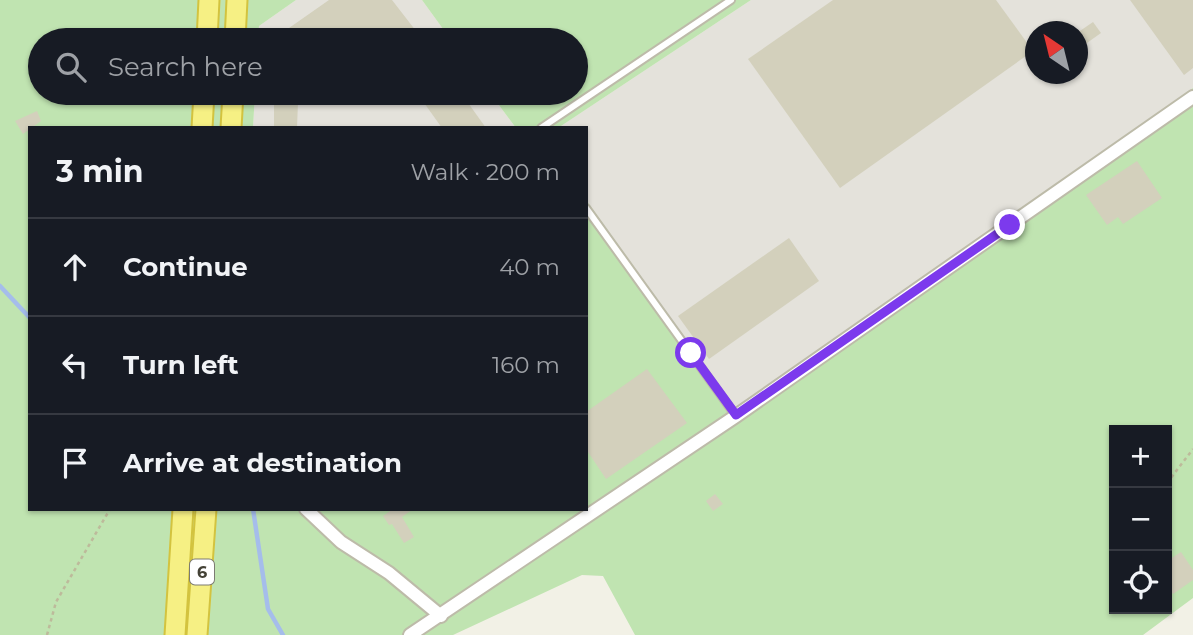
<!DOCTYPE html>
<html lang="en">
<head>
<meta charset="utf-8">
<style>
	:root { --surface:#171b24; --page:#20242c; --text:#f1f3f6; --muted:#9ea1a6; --line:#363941 }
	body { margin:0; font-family:Montserrat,sans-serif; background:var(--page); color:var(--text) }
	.controls { position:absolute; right:21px; bottom:21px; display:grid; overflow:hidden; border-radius:0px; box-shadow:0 2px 5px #0004 }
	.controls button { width:63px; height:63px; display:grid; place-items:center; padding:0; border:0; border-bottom:2px solid var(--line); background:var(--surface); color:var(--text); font:35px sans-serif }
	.compass { position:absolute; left:1025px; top:21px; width:63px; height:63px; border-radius:50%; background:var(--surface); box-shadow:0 2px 5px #0004; rotate:325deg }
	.stop { position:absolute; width:21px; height:21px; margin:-16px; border:5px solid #7c3aed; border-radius:50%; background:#fff }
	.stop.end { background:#7c3aed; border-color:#fff; box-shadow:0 2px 7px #0008 }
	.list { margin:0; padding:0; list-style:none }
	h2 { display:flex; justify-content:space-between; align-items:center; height:91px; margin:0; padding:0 28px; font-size:30px }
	h2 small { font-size:23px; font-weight:400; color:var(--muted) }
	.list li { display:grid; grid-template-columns:46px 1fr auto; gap:21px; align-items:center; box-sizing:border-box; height:98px; padding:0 28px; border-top:2px solid var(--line) }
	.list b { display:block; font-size:26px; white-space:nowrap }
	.list em { font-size:23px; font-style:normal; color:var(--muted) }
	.icon { flex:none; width:38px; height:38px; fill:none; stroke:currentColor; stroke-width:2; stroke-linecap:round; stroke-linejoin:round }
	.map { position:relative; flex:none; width:1193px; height:635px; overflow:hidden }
	.search { position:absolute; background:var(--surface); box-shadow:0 2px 5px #0004; left:28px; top:28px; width:560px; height:77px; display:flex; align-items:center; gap:18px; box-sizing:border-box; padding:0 24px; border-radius:38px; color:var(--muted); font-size:26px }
	.panel { position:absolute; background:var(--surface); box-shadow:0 2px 5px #0004; left:28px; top:126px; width:560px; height:385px; border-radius:0px }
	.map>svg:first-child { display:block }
	.industrial { fill:#e4e2db; fill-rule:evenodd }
	.green { fill:#c0e4b1; fill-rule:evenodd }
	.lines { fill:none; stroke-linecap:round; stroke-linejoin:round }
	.stream { stroke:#a5bdeb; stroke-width:4.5 }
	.building { fill:#d3d0bc }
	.service-casing { stroke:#bdbba9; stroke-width:10 }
	.minor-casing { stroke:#bdbba9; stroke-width:16 }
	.trunk-casing { stroke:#d3c33f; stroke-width:23 }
	.path { stroke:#bdba9b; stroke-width:2.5; stroke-dasharray:3.5 3.5; stroke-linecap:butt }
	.service { stroke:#fff; stroke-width:6 }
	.minor { stroke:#fff; stroke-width:12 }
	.trunk { stroke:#f6f084; stroke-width:19 }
	.route { stroke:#7c3aed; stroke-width:9 }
	.labels { text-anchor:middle; stroke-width:7; stroke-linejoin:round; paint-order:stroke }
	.shield { fill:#fff; stroke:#7c7b72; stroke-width:2 }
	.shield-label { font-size:16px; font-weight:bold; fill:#444236 }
</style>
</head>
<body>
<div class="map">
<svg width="1193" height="635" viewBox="0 0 1193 635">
	<rect width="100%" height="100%" fill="#f2f1e6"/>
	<g class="industrial">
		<polygon points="296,0 422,0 451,40 258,40 259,26"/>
		<path d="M751,0H1193V88L736,409L586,200V128H558ZM1036,32H1078V74H1036Z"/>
		<polygon points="255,93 490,93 516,128 253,128"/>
	</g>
	<g class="green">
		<path d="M0,0H296L259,26L258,40H40V93H255L253,128H30V509H586V200L736,409L1193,88V598L1143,635H635L603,576L582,575L453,635H0ZM1114,430H1167V609H1114Z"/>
		<polygon points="422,0 751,0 558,128 516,128 490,93 576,93 576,40 451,40"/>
	</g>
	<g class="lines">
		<g class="stream">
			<polyline points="0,286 30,318"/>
			<polyline points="253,509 268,609 283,635"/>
		</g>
	</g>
	<g class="building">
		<polygon points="329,0 392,0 423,40 380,40 376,35 370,40 298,40 289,28"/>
		<polygon points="833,0 996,0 1033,51 840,188 748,59"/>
		<polygon points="1130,0 1193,0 1193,68 1184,75"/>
		<polygon points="1093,22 1101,33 1077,50 1077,33"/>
		<polygon points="274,93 311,93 298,102 297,128 274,128"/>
		<polygon points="417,93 461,93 486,128 442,128"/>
		<polygon points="37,111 41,121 23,134 15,121"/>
		<polygon points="1137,161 1162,198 1123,224 1118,217 1107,225 1086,195"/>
		<polygon points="789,238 819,281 709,359 678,316"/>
		<polygon points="647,369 687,423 606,479 586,449 586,412"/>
		<polygon points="715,494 723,504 713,511 706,501"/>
		<polygon points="393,509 413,509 402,517 414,537 404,543 392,524 389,525 383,516"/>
		<polygon points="1181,552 1193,570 1193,580 1173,594 1167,586 1167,561"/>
	</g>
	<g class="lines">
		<g class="service-casing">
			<g id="service">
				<polyline points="541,128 731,0"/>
				<polyline points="586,208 736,416"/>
			</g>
		</g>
		<g class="minor-casing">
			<g id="minor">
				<polyline points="306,509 341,542 389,573 441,616"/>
				<polyline points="410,635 736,416 1193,97"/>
			</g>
		</g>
		<g class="trunk-casing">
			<g id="trunk">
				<polyline points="207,40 209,0"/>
				<polyline points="235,40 237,0"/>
				<polyline points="202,128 204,93"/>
				<polyline points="231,128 233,93"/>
				<polyline points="175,635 183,509"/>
				<polyline points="197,635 206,509"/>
			</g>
		</g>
		<g class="path">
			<polyline points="1167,483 1193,449"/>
			<polyline points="47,635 56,602 110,509"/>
		</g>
		<use href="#service" class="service"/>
		<use href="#minor" class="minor"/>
		<use href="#trunk" class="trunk"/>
	</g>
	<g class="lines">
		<polyline class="route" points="691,353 736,415 1010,225"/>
	</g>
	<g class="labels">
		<rect class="shield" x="190" y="559.5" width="24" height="25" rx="5"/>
		<g class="shield-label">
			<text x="202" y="578">6</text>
		</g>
	</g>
</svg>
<div class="controls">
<button>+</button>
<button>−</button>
<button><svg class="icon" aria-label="locate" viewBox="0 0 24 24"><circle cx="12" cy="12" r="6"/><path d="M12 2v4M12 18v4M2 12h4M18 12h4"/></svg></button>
</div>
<svg class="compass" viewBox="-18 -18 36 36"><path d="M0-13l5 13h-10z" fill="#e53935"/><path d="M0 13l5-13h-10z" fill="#9ea1a6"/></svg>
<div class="stop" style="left:691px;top:353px"></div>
<div class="stop end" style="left:1010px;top:225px"></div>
<div class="search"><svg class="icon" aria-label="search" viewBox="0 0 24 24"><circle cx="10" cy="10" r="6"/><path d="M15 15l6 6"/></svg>Search here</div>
<section class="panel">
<h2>3 min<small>Walk · 200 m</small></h2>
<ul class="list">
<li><svg class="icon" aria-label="ahead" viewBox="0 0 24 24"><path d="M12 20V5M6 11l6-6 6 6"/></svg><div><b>Continue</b></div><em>40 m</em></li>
<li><svg class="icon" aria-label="left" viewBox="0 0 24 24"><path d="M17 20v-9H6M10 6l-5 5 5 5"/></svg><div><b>Turn left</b></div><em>160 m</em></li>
<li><svg class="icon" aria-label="arrive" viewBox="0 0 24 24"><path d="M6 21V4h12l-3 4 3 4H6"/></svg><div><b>Arrive at destination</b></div></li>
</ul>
</section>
</div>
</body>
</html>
